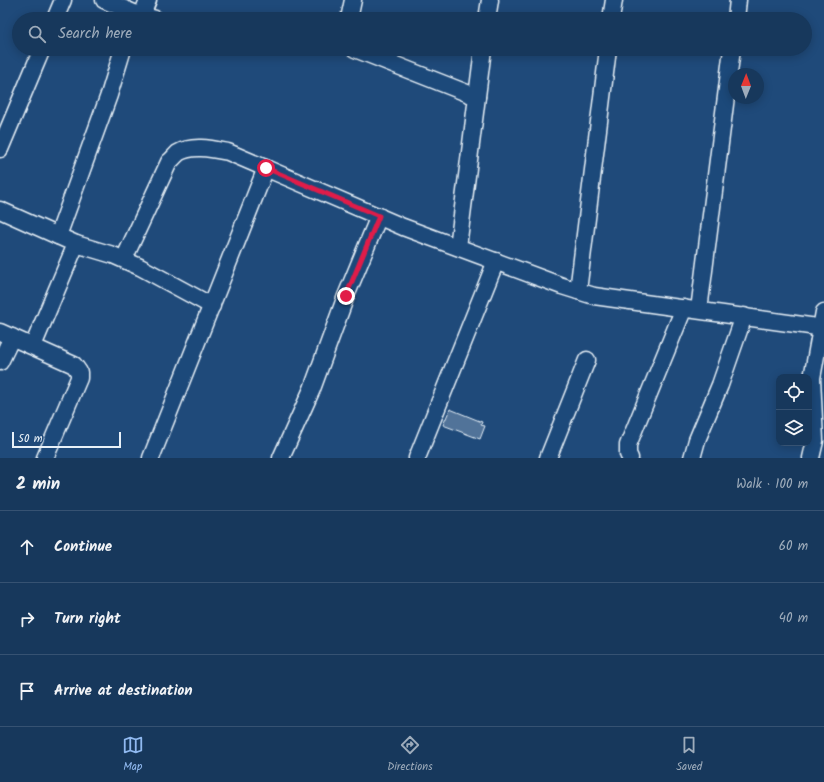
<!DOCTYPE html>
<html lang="en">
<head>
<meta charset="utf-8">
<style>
	:root { --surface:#17385c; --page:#203f62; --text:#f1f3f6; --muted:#9eacbb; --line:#365272; --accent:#90b9f0 }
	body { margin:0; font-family:Kalam,sans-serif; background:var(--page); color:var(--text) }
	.controls { position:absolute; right:12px; bottom:12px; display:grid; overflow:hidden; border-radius:8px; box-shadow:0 2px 10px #0003 }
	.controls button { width:36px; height:36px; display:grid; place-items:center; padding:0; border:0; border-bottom:1px solid var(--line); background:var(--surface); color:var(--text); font:20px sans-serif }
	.compass { position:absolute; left:728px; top:68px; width:36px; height:36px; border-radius:50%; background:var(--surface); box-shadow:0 2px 10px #0003; rotate:1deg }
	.scale { position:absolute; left:12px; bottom:10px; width:109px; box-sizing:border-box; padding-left:4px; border:2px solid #e8f1f8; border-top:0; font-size:11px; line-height:14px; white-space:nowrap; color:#e8f1f8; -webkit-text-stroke:3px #1f4a7a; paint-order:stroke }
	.stop { position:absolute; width:12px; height:12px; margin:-9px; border:3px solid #e11d48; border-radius:50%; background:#fff }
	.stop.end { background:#e11d48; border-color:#fff; box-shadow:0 1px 4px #0008 }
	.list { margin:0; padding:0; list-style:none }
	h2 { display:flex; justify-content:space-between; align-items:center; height:52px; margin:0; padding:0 16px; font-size:17px }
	h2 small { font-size:13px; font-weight:400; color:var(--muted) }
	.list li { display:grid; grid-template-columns:26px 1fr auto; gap:12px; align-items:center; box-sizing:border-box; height:72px; padding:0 16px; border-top:1px solid var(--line) }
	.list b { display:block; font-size:15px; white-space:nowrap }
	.list em { font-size:13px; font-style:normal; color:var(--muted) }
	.icon { flex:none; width:22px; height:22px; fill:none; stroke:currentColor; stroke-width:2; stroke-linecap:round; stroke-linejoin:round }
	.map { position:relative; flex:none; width:824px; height:458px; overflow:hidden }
	.search { position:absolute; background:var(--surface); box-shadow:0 2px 10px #0003; left:12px; right:12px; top:12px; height:44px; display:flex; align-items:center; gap:10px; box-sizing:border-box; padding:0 14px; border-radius:22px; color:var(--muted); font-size:15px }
	.sheet { height:268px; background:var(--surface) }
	nav { display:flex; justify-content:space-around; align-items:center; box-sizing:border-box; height:56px; border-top:1px solid var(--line); background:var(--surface); font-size:11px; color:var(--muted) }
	nav a { display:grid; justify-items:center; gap:2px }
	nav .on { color:var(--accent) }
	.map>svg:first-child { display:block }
	.building { fill:#517399; stroke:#e8f1f8 }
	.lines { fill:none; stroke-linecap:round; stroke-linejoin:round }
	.street-casing { stroke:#e8f1f8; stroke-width:19 }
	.street { stroke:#1f4a7a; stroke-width:16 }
	.route { stroke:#e11d48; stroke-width:5 }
</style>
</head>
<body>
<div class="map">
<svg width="824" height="458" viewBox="0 0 824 458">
	<rect width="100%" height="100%" fill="#1f4a7a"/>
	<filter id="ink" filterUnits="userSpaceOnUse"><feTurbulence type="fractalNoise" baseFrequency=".025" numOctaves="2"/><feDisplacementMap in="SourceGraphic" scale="8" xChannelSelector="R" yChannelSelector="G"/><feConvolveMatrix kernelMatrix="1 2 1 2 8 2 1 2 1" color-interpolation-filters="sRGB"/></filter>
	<g filter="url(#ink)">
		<polygon class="building" points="450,409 482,422 481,425 485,426 480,439 443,425"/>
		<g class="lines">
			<g class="street-casing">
				<g id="street">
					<polyline points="104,0 134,13 155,19"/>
					<polyline points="142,15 148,0"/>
					<polyline points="55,19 63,0"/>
					<polyline points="349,19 353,0"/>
					<polyline points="487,19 490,0"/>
					<polyline points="611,19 614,0"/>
					<polyline points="736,19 738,0"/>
					<polyline points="355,49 477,97"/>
					<polyline points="0,149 42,49"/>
					<polyline points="0,210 58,236"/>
					<polyline points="76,244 58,236 109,95 123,49"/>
					<polyline points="458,247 483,49"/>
					<path d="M124,259L169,162C172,160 175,156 178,153C192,144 213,149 228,152L403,227L562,286L594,296L824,328"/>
					<polyline points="578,291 608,49"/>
					<polyline points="699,310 732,49"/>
					<polyline points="0,332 74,365 79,372 79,378 45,458"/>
					<polyline points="33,346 76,244 113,255 140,267 212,306"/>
					<polyline points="0,362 12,337"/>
					<polyline points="151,458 266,168"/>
					<polyline points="281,458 312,389 346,296 379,216"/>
					<polyline points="417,458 496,261"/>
					<polyline points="548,458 587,360"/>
					<polyline points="630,458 628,454 628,445 684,308"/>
					<polyline points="692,458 697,440 720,385 744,316"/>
					<polyline points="811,458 815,441 812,378 824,312"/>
				</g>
			</g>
			<use href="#street" class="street"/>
		</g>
	</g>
	<g class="lines" filter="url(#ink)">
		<polyline class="route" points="266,168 379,216 346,296"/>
	</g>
</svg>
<div class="controls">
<button><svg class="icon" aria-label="locate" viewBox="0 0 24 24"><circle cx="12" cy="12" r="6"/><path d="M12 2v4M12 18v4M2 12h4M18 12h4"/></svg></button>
<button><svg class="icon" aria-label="layers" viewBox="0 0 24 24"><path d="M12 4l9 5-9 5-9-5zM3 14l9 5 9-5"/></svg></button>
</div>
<svg class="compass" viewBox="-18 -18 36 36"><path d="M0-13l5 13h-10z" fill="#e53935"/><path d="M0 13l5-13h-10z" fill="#9eacbb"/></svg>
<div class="scale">50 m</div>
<div class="stop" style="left:266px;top:168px"></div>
<div class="stop end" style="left:346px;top:296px"></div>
<div class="search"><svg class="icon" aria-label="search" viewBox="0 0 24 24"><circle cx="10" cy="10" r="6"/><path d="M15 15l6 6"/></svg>Search here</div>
</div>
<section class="sheet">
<h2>2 min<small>Walk · 100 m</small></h2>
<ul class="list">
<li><svg class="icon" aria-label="ahead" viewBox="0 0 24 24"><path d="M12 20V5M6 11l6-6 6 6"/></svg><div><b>Continue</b></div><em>60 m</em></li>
<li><svg class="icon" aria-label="right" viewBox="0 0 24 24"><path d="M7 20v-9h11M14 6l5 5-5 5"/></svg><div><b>Turn right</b></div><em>40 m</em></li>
<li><svg class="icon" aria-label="arrive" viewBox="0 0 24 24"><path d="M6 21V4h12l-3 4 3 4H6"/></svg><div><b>Arrive at destination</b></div></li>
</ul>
</section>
<nav>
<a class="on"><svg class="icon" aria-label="map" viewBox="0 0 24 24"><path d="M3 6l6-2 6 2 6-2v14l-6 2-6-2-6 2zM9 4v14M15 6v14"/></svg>Map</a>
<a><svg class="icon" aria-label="directions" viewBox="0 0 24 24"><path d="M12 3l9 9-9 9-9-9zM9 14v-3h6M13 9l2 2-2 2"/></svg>Directions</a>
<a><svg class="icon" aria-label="saved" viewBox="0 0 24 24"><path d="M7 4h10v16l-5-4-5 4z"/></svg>Saved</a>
</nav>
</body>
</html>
